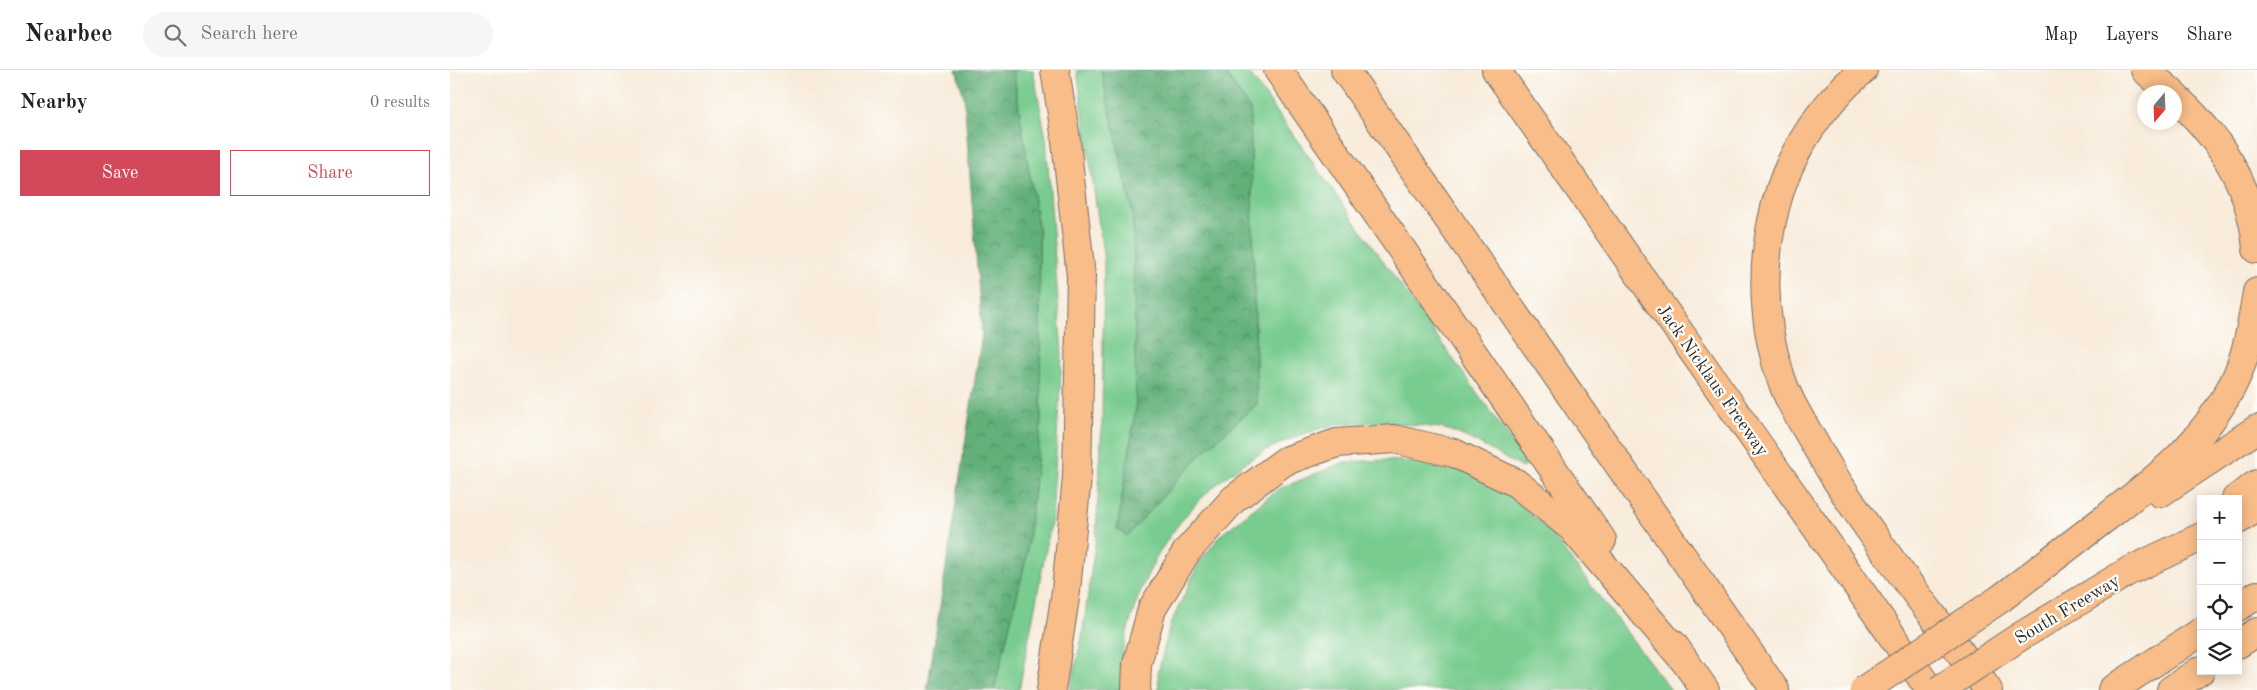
<!DOCTYPE html>
<html lang="en">
<head>
<meta charset="utf-8">
<style>
	:root { --surface:#fff; --page:#f6f6f6; --text:#222; --muted:#767676; --line:#e0e0e0; --accent:#d1495b }
	body { margin:0; font-family:"Old Standard TT",serif; background:var(--page); color:var(--text) }
	.controls { position:absolute; right:15px; bottom:15px; display:grid; overflow:hidden; border-radius:0px; box-shadow:0 2px 12px #0003 }
	.controls button { width:45px; height:45px; display:grid; place-items:center; padding:0; border:0; border-bottom:1px solid var(--line); background:var(--surface); color:var(--text); font:25px sans-serif }
	.compass { position:absolute; left:1687px; top:15px; width:45px; height:45px; border-radius:50%; background:var(--surface); box-shadow:0 2px 12px #0003; rotate:199deg }
	.list { margin:0; padding:0; list-style:none }
	h2 { display:flex; justify-content:space-between; align-items:center; height:65px; margin:0; padding:0 20px; font-size:21px }
	h2 small { font-size:16px; font-weight:400; color:var(--muted) }
	.actions { display:flex; gap:10px; padding:15px 20px }
	.actions a { flex:1; padding:11px 0; border:1px solid var(--accent); border-radius:0px; text-align:center; font-size:18px; color:var(--accent) }
	.actions .main { background:var(--accent); color:#fff }
	.icon { flex:none; width:28px; height:28px; fill:none; stroke:currentColor; stroke-width:2; stroke-linecap:round; stroke-linejoin:round }
	.map { position:relative; flex:none; width:1807px; height:620px; overflow:hidden }
	header { display:flex; align-items:center; gap:30px; box-sizing:border-box; height:70px; padding:0 25px; background:var(--surface); border-bottom:1px solid var(--line) }
	header strong { font-size:24px }
	nav { display:flex; gap:28px; margin-inline-start:auto; font-size:18px }
	.search { width:350px; height:45px; background:var(--page); display:flex; align-items:center; gap:12px; box-sizing:border-box; padding:0 18px; border-radius:28px; color:var(--muted); font-size:19px }
	main { display:flex }
	aside { flex:1; background:var(--surface) }
	.map>svg:first-child { display:block }
	.green { fill:#78cc8f; stroke:#527c5d }
	.forest { fill:url(#forest-crowns); stroke:#466e52 }
	.lines { fill:none; stroke-linecap:round; stroke-linejoin:round }
	.highway-casing { stroke:#736e68; stroke-width:30 }
	.highway { stroke:#f8bd88; stroke-width:28 }
	.highway-bridge-casing { stroke:#736e68; stroke-width:30; stroke-linecap:butt }
	.highway-bridge { stroke:#f8bd88; stroke-width:28 }
	.labels { text-anchor:middle; stroke-width:4.5; stroke-linejoin:round; paint-order:stroke }
	.street-label { font-size:18px; fill:#2b2b2b; stroke:#fdfcf7 }
</style>
</head>
<body>
<header>
<strong>Nearbee</strong>
<div class="search"><svg class="icon" aria-label="search" viewBox="0 0 24 24"><circle cx="10" cy="10" r="6"/><path d="M15 15l6 6"/></svg>Search here</div>
<nav><a>Map</a><a>Layers</a><a>Share</a></nav>
</header>
<main>
<aside>
<h2>Nearby<small>0 results</small></h2>
<ul class="list">
</ul>
<div class="actions"><a class="main">Save</a><a>Share</a></div>
</aside>
<div class="map">
<svg width="1807" height="620" viewBox="0 0 1807 620">
	<defs>
		<pattern id="forest-crowns" width="20" height="18" patternUnits="userSpaceOnUse" patternTransform="scale(1.25)"><rect width="20" height="18" fill="#62b07a"/><path d="M2 6a3 3 0 1 1 6 0M12 15a3 3 0 1 1 6 0" fill="none" stroke="#518f64"/></pattern>
	</defs>
	<rect width="100%" height="100%" fill="#fdfcf7"/>
	<filter id="ink" filterUnits="userSpaceOnUse"><feTurbulence type="fractalNoise" baseFrequency=".02" numOctaves="2"/><feDisplacementMap in="SourceGraphic" scale="10" xChannelSelector="R" yChannelSelector="G"/><feConvolveMatrix kernelMatrix="1 2 1 2 8 2 1 2 1" color-interpolation-filters="sRGB"/></filter>
	<filter id="wash" filterUnits="userSpaceOnUse"><feTurbulence type="fractalNoise" baseFrequency=".0096" numOctaves="4" result="noise"/><feDisplacementMap in="SourceGraphic" scale="20" xChannelSelector="R" yChannelSelector="G"/><feGaussianBlur stdDeviation="1.12" result="paint"/><feColorMatrix in="noise" values="0 0 0 0 0 0 0 0 0 0 0 0 0 0 0 0 0 1.4 0 .05"/><feComposite in="paint" operator="in"/></filter>
	<g filter="url(#wash)">
		<rect width="100%" height="100%" fill="#f8ebda"/>
		<g class="green">
			<polygon points="563,0 583,0 596,68 612,285 602,448 569,620 544,620 576,489 591,355 589,163"/>
			<path d="M627,0H651L683,145L686,338L667,459L807,334L800,39L773,0H797L1078,394L1072,398C1050,386 1015,363 990,358C964,354 910,350 884,355C794,376 720,440 688,528C678,556 668,590 671,620H620L632,567L646,467L652,354L654,191Z"/>
			<polygon points="936,390 988,394 1029,406 1064,428 1099,461 1221,620 709,620 708,603 720,555 750,491 772,464 829,419 894,392"/>
		</g>
		<g class="forest">
			<polygon points="506,0 563,0 589,163 591,355 576,489 544,620 477,620 532,264 514,27"/>
			<polygon points="651,0 773,0 800,39 807,334 754,381 677,466 667,459 686,338 683,145"/>
		</g>
	</g>
	<g filter="url(#ink)">
		<g class="lines">
			<g class="highway-casing">
				<g id="highway">
					<polyline points="828,0 1152,470"/>
					<polyline points="895,0 1325,620"/>
					<polyline points="1046,0 1480,620"/>
					<path d="M1413,0C1372,34 1339,83 1326,134C1311,191 1312,250 1330,305C1338,331 1353,353 1366,376C1415,462 1480,540 1538,620"/>
					<polyline points="1695,0 1721,22"/>
					<path d="M1724,26C1770,67 1802,116 1807,179"/>
					<polyline points="1710,423 1807,359"/>
					<polyline points="1786,429 1807,414"/>
					<polyline points="1788,450 1807,438"/>
					<path d="M1550,529C1584,503 1619,476 1653,450C1707,408 1751,376 1783,314C1797,286 1802,252 1807,222"/>
					<polyline points="1788,537 1807,525"/>
					<polyline points="1571,566 1679,501 1751,467"/>
					<polyline points="1223,574 1255,620"/>
					<polyline points="1788,574 1807,562"/>
					<polyline points="601,620 616,521 627,407 631,206 615,63 605,0"/>
					<polyline points="686,620 687,594 702,539 737,481 784,429 835,391 887,373 944,369 1004,383 1066,413 1121,457 1233,589"/>
					<polyline points="1662,620 1751,562"/>
					<polyline points="1721,620 1751,600"/>
				</g>
			</g>
			<use href="#highway" class="highway"/>
			<g class="highway-bridge-casing">
				<g id="highway-bridge">
					<polyline points="1414,620 1550,529"/>
					<polyline points="1489,620 1571,566"/>
				</g>
			</g>
			<use href="#highway-bridge" class="highway-bridge"/>
		</g>
	</g>
	<g class="labels">
		<g class="street-label">
			<text transform="translate(1263 310) rotate(55)" y="6">Jack Nicklaus Freeway</text>
			<text transform="translate(1617 539) rotate(-31)" y="6">South Freeway</text>
		</g>
	</g>
</svg>
<div class="controls">
<button>+</button>
<button>−</button>
<button><svg class="icon" aria-label="locate" viewBox="0 0 24 24"><circle cx="12" cy="12" r="6"/><path d="M12 2v4M12 18v4M2 12h4M18 12h4"/></svg></button>
<button><svg class="icon" aria-label="layers" viewBox="0 0 24 24"><path d="M12 4l9 5-9 5-9-5zM3 14l9 5 9-5"/></svg></button>
</div>
<svg class="compass" viewBox="-18 -18 36 36"><path d="M0-13l5 13h-10z" fill="#e53935"/><path d="M0 13l5-13h-10z" fill="#767676"/></svg>
</div>
</main>
</body>
</html>
